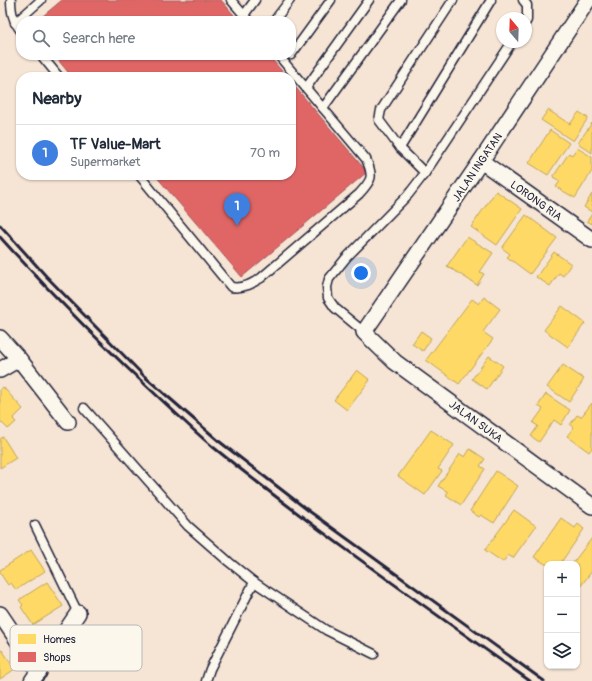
<!DOCTYPE html>
<html lang="en">
<head>
<meta charset="utf-8">
<style>
	:root { --surface:#fff; --page:#f2f2f3; --text:#1f2937; --muted:#747a83; --line:#e0e1e3; --accent:#1f6fb2 }
	body { margin:0; font-family:Pangolin,sans-serif; background:var(--page); color:var(--text) }
	.controls { position:absolute; right:12px; bottom:12px; display:grid; overflow:hidden; border-radius:8px; box-shadow:0 1px 3px #0004 }
	.controls button { width:36px; height:36px; display:grid; place-items:center; padding:0; border:0; border-bottom:1px solid var(--line); background:var(--surface); color:var(--text); font:20px sans-serif }
	.compass { position:absolute; left:496px; top:12px; width:36px; height:36px; border-radius:50%; background:var(--surface); box-shadow:0 1px 3px #0004; rotate:341deg }
	.you { position:absolute; left:361px; top:273px; width:14px; height:14px; margin:-10px; border:3px solid #fff; border-radius:50%; background:#1a73e8; box-shadow:0 0 0 6px #1a73e833 }
	.badge { display:grid; place-items:center; width:26px; height:26px; border-radius:50%; background:var(--accent); color:#fff; font-size:13px; font-weight:700 }
	.pin { position:absolute; translate:-50% -33px; filter:drop-shadow(0 1px 2px #0008) }
	.pin::after { content:''; position:absolute; top:21px; width:14px; height:12px; background:inherit; clip-path:polygon(0 0,100% 0,50% 100%) }
	.list { margin:0; padding:0; list-style:none }
	h2 { display:flex; justify-content:space-between; align-items:center; height:52px; margin:0; padding:0 16px; font-size:17px }
	h2 small { font-size:13px; font-weight:400; color:var(--muted) }
	.list li { display:grid; grid-template-columns:26px 1fr auto; gap:12px; align-items:center; box-sizing:border-box; height:56px; padding:0 16px; border-top:1px solid var(--line) }
	.list b { display:block; font-size:15px; white-space:nowrap }
	.list p { margin:0; font-size:13px; white-space:nowrap; color:var(--muted) }
	.list em { font-size:13px; font-style:normal; color:var(--muted) }
	.icon { flex:none; width:22px; height:22px; fill:none; stroke:currentColor; stroke-width:2; stroke-linecap:round; stroke-linejoin:round }
	.map { position:relative; flex:none; width:592px; height:681px; overflow:hidden }
	.search { position:absolute; background:var(--surface); box-shadow:0 1px 3px #0004; left:16px; top:16px; width:280px; height:44px; display:flex; align-items:center; gap:10px; box-sizing:border-box; padding:0 14px; border-radius:16px; color:var(--muted); font-size:15px }
	.panel { position:absolute; background:var(--surface); box-shadow:0 1px 3px #0004; left:16px; top:72px; width:280px; height:108px; border-radius:16px }
	.map>svg:first-child { display:block }
	.homes { fill:#ffd966; stroke:#bda259 }
	.shops { fill:#e06666; stroke:#a75259 }
	.lines { fill:none; stroke-linecap:round; stroke-linejoin:round }
	.service-casing { stroke:#22223b; stroke-width:11 }
	.minor-casing { stroke:#22223b; stroke-width:18 }
	.service { stroke:#fbf7ec; stroke-width:8 }
	.minor { stroke:#fbf7ec; stroke-width:15 }
	.rail { stroke:#22223b; stroke-width:3 }
	.labels { text-anchor:middle; stroke-width:4; stroke-linejoin:round; paint-order:stroke }
	.street-label { font-size:11px; fill:#22223b; stroke:#fbf7ec }
	.key { fill:#fbf7ec; stroke:#bab7b7; stroke-width:1 }
	.key-label { font-size:11px; fill:#22223b }
</style>
</head>
<body>
<div class="map">
<svg width="592" height="681" viewBox="0 0 592 681">
	<rect width="100%" height="100%" fill="#f6e5d4"/>
	<filter id="ink" filterUnits="userSpaceOnUse"><feTurbulence type="fractalNoise" baseFrequency=".025" numOctaves="2"/><feDisplacementMap in="SourceGraphic" scale="8" xChannelSelector="R" yChannelSelector="G"/><feConvolveMatrix kernelMatrix="1 2 1 2 8 2 1 2 1" color-interpolation-filters="sRGB"/></filter>
	<g filter="url(#ink)">
		<g class="homes">
			<polygon points="548,110 570,124 579,112 588,118 573,141 541,120"/>
			<polygon points="592,123 592,153 578,143"/>
			<polygon points="550,130 569,143 548,175 529,163"/>
			<polygon points="577,148 592,157 592,171 575,198 556,187 560,181 553,177 569,153 572,155"/>
			<polygon points="496,191 522,209 497,245 471,227"/>
			<polygon points="592,194 592,212 584,207"/>
			<polygon points="592,214 592,224 587,221"/>
			<polygon points="526,215 557,238 530,274 507,257 510,254 502,248"/>
			<polygon points="467,237 493,253 480,272 484,274 477,285 447,266"/>
			<polygon points="554,252 571,264 563,276 559,273 550,286 536,277"/>
			<polygon points="484,297 500,309 483,332 493,339 459,384 426,360 472,299 479,304"/>
			<polygon points="562,306 585,323 568,347 544,330"/>
			<polygon points="421,331 431,338 423,351 412,344"/>
			<polygon points="489,356 503,366 487,389 472,379"/>
			<polygon points="563,365 584,379 569,402 547,387"/>
			<polygon points="357,370 370,380 347,410 334,400"/>
			<polygon points="3,387 23,409 13,419 16,422 8,429 0,421 0,389"/>
			<polygon points="546,394 570,410 561,425 554,420 539,442 531,436 538,426 533,423 543,409 538,406"/>
			<polygon points="592,403 592,448 589,452 567,436 574,427 570,425 577,415 581,417"/>
			<polygon points="431,430 454,445 438,469 442,471 425,495 398,476"/>
			<polygon points="3,437 16,458 0,468 0,439"/>
			<polygon points="470,449 485,459 480,466 485,469 461,505 446,495 448,492 438,486 460,454 465,457"/>
			<polygon points="496,471 518,486 494,523 481,515 479,517 470,511"/>
			<polygon points="514,510 536,526 513,558 508,555 503,562 485,550"/>
			<polygon points="561,518 575,528 578,524 584,529 560,564 547,564 547,565 534,557"/>
			<polygon points="592,538 592,571 577,591 577,564 572,564"/>
			<polygon points="31,550 45,571 16,590 11,583 8,585 0,573 0,570"/>
			<polygon points="47,582 63,606 33,625 21,607 23,605 19,600"/>
			<polygon points="2,650 15,669 0,679 0,651"/>
		</g>
		<g class="shops">
			<polygon points="62,0 221,0 239,21 37,21"/>
			<polygon points="54,55 268,55 287,77 72,77"/>
			<polygon points="291,82 367,172 242,277 155,175 291,175"/>
		</g>
		<g class="lines">
			<g class="service-casing">
				<g id="service">
					<path d="M11,0C11,12 13,21 21,31"/>
					<polyline points="231,0 249,21"/>
					<polyline points="453,0 381,110 379,120 400,148 425,173 512,42"/>
					<polyline points="523,0 527,5 527,20 526,22"/>
					<polyline points="244,15 255,0"/>
					<polyline points="274,21 290,0"/>
					<polyline points="15,23 41,0"/>
					<polyline points="41,55 59,77"/>
					<polyline points="291,55 331,0"/>
					<polyline points="306,88 369,0"/>
					<polyline points="323,108 401,0"/>
					<polyline points="400,148 491,0"/>
					<path d="M139,175L231,287C243,289 251,284 261,278L359,194C372,180 374,177 366,159L278,55"/>
					<polyline points="364,332 335,308 328,298 327,287 329,279 346,258 408,195 425,173"/>
					<polyline points="84,408 188,526 229,562 254,582 326,630 374,654"/>
					<polyline points="35,525 78,613"/>
					<polyline points="206,681 210,669 254,582"/>
				</g>
			</g>
			<g class="minor-casing">
				<g id="minor">
					<path id="s1" d="M588,0L481,161L364,332L395,362L592,506"/>
					<path id="s2" d="M481,161L592,240"/>
					<polyline points="0,338 19,359 68,422"/>
					<polyline points="0,370 19,359"/>
					<polyline points="0,614 39,672"/>
					<polyline points="32,681 78,613"/>
				</g>
			</g>
			<use href="#service" class="service"/>
			<use href="#minor" class="minor"/>
			<g class="rail">
				<polyline points="0,225 46,276 144,376 220,442 309,511 544,681"/>
				<path d="M0,237C53,296 109,352 167,405C182,419 197,434 213,447C315,530 423,605 530,681"/>
			</g>
		</g>
	</g>
	<g class="labels">
		<g class="street-label">
			<text transform="translate(477 167) rotate(-56)" y="4">JALAN INGATAN</text>
			<text dy="4" stroke="none"><textPath href="#s2" startOffset="68">LORONG RIA</textPath></text>
			<text dy="4" stroke="none"><textPath href="#s1" startOffset="544">JALAN SUKA</textPath></text>
		</g>
	</g>
	<rect x="10" y="625" width="132" height="46" rx="6" class="key"/>
	<rect x="18" y="634" width="18" height="10" fill="#ffd966"/>
	<rect x="18" y="652" width="18" height="10" fill="#e06666"/>
	<g class="key-label">
		<text x="43" y="643">Homes</text>
		<text x="43" y="661">Shops</text>
	</g>
</svg>
<div class="controls">
<button>+</button>
<button>−</button>
<button><svg class="icon" aria-label="layers" viewBox="0 0 24 24"><path d="M12 4l9 5-9 5-9-5zM3 14l9 5 9-5"/></svg></button>
</div>
<svg class="compass" viewBox="-18 -18 36 36"><path d="M0-13l5 13h-10z" fill="#e53935"/><path d="M0 13l5-13h-10z" fill="#747a83"/></svg>
<div class="you"></div>
<div class="pin badge" style="left:237px;top:226px;background:#3f7fe0">1</div>
<div class="search"><svg class="icon" aria-label="search" viewBox="0 0 24 24"><circle cx="10" cy="10" r="6"/><path d="M15 15l6 6"/></svg>Search here</div>
<section class="panel">
<h2>Nearby<small></small></h2>
<ul class="list">
<li><span class="badge" style="background:#3f7fe0">1</span><div><b>TF Value-Mart</b><p>Supermarket</p></div><em>70 m</em></li>
</ul>
</section>
</div>
</body>
</html>
